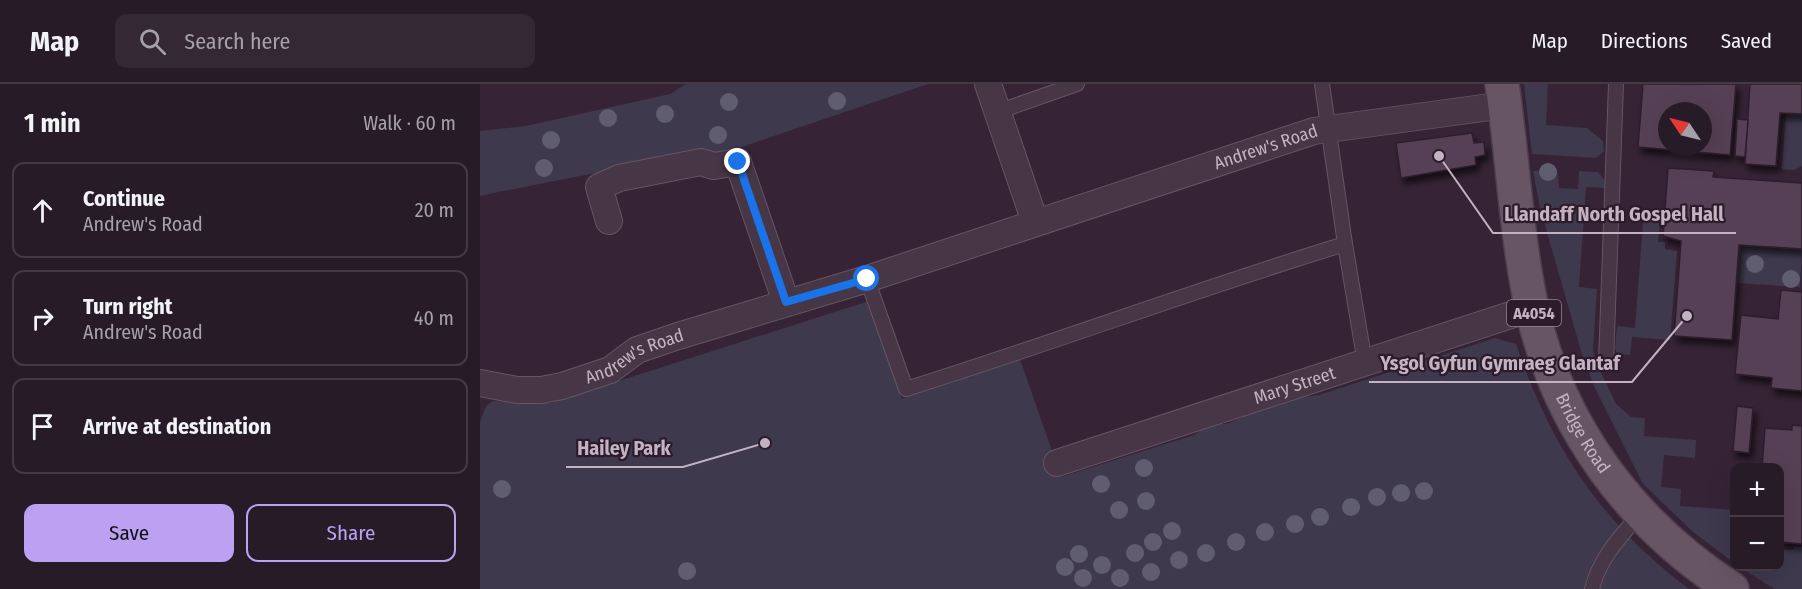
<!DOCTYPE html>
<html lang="en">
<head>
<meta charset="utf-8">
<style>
	:root { --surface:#281b28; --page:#342834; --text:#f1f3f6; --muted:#a5a1a8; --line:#443945; --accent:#bca0f2 }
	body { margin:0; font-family:"Fira Sans Condensed",sans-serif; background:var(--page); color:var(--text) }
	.controls { position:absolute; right:18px; bottom:18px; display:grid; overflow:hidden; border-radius:12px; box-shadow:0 6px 24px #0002 }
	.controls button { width:54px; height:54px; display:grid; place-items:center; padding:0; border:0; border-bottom:2px solid var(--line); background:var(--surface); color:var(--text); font:30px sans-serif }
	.compass { position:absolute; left:1178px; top:18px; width:54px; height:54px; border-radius:50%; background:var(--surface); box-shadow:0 6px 24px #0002; rotate:305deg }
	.stop { position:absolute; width:18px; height:18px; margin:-14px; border:4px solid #1a73e8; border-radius:50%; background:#fff }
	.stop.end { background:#1a73e8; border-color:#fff; box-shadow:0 2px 6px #0008 }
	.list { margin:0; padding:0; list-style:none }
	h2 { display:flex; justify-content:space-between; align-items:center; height:78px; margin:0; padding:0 24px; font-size:26px }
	h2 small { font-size:20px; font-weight:400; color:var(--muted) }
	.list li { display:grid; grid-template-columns:39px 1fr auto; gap:18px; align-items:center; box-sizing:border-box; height:96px; margin:0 12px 12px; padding:0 12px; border:2px solid var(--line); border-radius:12px }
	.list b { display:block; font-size:22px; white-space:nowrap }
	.list p { margin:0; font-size:20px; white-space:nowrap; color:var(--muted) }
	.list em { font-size:20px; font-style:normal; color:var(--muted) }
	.actions { display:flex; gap:12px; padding:18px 24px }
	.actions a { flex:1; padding:14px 0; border:2px solid var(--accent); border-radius:12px; text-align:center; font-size:21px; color:var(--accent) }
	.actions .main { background:var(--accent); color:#111 }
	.icon { flex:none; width:33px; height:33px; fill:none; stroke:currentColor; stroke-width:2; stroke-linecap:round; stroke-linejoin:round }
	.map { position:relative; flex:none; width:1322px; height:505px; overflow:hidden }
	header { display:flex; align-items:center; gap:36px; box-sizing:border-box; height:84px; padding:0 30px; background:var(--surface); border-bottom:2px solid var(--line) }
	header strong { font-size:28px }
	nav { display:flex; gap:33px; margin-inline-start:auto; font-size:21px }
	.search { width:420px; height:54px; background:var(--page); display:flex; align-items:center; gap:15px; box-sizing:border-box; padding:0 21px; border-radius:12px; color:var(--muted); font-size:22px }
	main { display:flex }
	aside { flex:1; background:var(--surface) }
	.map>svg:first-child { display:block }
	.green { fill:#3e394d }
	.building { fill:#564055; stroke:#2e1e2d; stroke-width:1.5; fill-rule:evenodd; filter:url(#shadow) }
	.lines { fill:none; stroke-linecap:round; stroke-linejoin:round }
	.lane-casing { stroke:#655564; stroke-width:16 }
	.street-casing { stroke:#655564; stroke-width:28 }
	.primary-casing { stroke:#50404f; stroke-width:36 }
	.lane { stroke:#473746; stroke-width:14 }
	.street { stroke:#473746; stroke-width:26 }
	.primary { stroke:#675566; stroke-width:33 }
	.tree { fill:#605d71 }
	.route { stroke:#1a73e8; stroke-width:8 }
	.labels { text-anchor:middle; stroke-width:4.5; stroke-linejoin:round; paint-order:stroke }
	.shield { fill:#2c1c2b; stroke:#968595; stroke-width:1.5 }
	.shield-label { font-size:16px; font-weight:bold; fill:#c3b2c2 }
	.street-label { font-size:18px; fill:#c3b2c2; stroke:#2c1c2b }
	.leader { fill:none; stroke:#c3b2c2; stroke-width:2 }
	.callout-dot { fill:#c3b2c2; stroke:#2c1c2b; stroke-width:2 }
	.callout-label { font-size:20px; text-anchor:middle; font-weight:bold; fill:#c3b2c2; stroke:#2c1c2b; stroke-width:4.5; stroke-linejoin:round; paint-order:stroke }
</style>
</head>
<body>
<header>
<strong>Map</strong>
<div class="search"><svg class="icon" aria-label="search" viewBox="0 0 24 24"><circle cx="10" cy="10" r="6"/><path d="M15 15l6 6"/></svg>Search here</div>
<nav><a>Map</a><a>Directions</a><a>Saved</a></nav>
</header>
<main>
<aside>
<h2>1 min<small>Walk · 60 m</small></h2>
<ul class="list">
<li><svg class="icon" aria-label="ahead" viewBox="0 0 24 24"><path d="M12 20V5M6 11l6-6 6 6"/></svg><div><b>Continue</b><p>Andrew's Road</p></div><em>20 m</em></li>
<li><svg class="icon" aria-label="right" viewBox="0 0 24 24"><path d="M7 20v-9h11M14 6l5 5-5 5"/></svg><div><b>Turn right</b><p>Andrew's Road</p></div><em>40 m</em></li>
<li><svg class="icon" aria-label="arrive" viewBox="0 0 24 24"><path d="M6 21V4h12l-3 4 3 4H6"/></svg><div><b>Arrive at destination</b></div></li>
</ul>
<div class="actions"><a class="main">Save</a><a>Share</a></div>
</aside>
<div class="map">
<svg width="1322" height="505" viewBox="0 0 1322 505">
	<defs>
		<filter id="shadow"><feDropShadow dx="3.5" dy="6" stdDeviation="3" flood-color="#0009"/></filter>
	</defs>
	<rect width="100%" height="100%" fill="#362436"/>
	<g class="green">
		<path d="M206,0H448L238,71L223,68C149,84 74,96 0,112V47L46,42L190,10Z"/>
		<polygon points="1044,0 1068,0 1066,41 1107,44 1123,57 1124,67 1116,74 1052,70"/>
		<polygon points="1306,29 1322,30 1322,82 1314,86 1302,85"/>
		<polygon points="1077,85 1079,104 1098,105 1099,87 1118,88 1125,97 1125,104 1106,103 1099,203 1117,205 1113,266 1116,278 1136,320 1151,333 1165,334 1164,352 1216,356 1215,374 1184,371 1181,403 1201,405 1200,422 1254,426 1254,479 1212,447 1163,400 1113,300 1101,267 1060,124 1053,87"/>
		<polygon points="1164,126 1181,127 1178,158 1185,158 1185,165 1197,167 1190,256 1152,253 1150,271 1138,270 1135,265 1137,242 1155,244"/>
		<polygon points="1259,161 1322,165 1320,203 1256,199"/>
		<path d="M389,217L422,315L445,301L470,298L520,277L530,279L540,275L581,393L714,351L728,340H746L762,333L776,323L795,316L839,311L1015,254L1036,260C1071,363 1121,439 1209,505H0V338L6,322L13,317L70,319Z"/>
		<polygon points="1314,462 1322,463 1322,505 1294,505 1260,483 1300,482 1300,465 1314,466"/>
	</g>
	<g class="building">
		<path d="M1163,0H1256L1250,71L1158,63ZM1187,27H1223V63H1187Z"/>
		<polygon points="1270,0 1322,0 1322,30 1300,29 1296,82 1265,80"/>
		<polygon points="1257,35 1268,36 1265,73 1255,72"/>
		<polygon points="992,49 994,59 1004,58 1005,71 995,73 996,81 921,94 916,59"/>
		<polygon points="1188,84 1234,87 1233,93 1322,99 1322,165 1259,161 1252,256 1194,252 1201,157 1183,152"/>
		<polygon points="1301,206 1322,208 1322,307 1291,304 1292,294 1255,290 1261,231 1298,235"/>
		<polygon points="1257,322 1273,324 1269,369 1253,367"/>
		<polygon points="1312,341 1322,342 1322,460 1300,458 1300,384 1282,384 1285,344 1312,346"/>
	</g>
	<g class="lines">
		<g class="lane-casing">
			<g id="lane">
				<polyline points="517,28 597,0"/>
				<polyline points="865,160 885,279"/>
				<path d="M387,195L426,305C573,259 717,205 865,160L842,0"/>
				<polyline points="1126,279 1136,0"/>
				<path d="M1112,505C1119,475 1140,453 1160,430"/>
			</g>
		</g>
		<g class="street-casing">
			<g id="street">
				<polyline points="508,0 555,138"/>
				<polyline points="129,137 119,103 139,94 221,78 234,82 258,78 306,218"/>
				<path id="s1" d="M0,299L37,306H61L82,302L130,286L157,266L198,252L387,195L834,47L1025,21"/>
				<path id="s2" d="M577,379L1052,224"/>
			</g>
		</g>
		<g class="primary-casing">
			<g id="primary">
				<path id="s3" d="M1022,0C1033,75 1036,151 1052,225C1079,343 1151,440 1252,505"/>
			</g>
		</g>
		<use href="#lane" class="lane"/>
		<use href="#street" class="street"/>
		<use href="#primary" class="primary"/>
	</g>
	<g class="tree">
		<circle cx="357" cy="17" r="9"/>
		<circle cx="249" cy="18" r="9"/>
		<circle cx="185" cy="30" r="9"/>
		<circle cx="128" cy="34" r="9"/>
		<circle cx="238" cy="51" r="9"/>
		<circle cx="71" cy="56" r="9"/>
		<circle cx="64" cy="84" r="9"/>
		<circle cx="1068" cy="88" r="9"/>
		<circle cx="1275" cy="180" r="9"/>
		<circle cx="1311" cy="195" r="9"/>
		<circle cx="664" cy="384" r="9"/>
		<circle cx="621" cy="400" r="9"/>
		<circle cx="22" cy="405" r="9"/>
		<circle cx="944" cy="407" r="9"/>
		<circle cx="921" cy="409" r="9"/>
		<circle cx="897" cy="413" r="9"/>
		<circle cx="666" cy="417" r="9"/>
		<circle cx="871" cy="423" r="9"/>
		<circle cx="639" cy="426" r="9"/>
		<circle cx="840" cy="433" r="9"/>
		<circle cx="815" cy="440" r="9"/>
		<circle cx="692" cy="447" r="9"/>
		<circle cx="785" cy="448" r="9"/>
		<circle cx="673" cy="458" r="9"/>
		<circle cx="756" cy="458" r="9"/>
		<circle cx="655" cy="469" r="9"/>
		<circle cx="726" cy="469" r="9"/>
		<circle cx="599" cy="470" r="9"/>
		<circle cx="699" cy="476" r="9"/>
		<circle cx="622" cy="481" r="9"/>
		<circle cx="585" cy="483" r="9"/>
		<circle cx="207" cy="487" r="9"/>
		<circle cx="671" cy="488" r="9"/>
		<circle cx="603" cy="494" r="9"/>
		<circle cx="640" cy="494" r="9"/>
	</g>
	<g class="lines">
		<polyline class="route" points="258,78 306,218 387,195"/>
	</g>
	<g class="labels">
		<rect class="shield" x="1027" y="216" width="54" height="26" rx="4.5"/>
		<g class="shield-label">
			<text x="1054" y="235">A4054</text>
		</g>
		<g class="street-label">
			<text dy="6" stroke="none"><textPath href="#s1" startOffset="828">Andrew's Road</textPath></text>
			<text dy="6" stroke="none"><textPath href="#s1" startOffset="162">Andrew's Road</textPath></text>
			<text dy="6" stroke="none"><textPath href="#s2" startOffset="250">Mary Street</textPath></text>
			<text dy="6" stroke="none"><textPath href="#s3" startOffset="362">Bridge Road</textPath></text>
		</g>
	</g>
	<path class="leader" d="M959 72L1013 149H1256M1207 232L1152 298H889M285 359L203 383H86"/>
	<g class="callout-dot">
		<circle cx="959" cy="72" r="6"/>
		<circle cx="1207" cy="232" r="6"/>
		<circle cx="285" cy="359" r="6"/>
	</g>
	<g class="callout-label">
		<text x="1134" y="137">Llandaff North Gospel Hall</text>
		<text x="1020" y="286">Ysgol Gyfun Gymraeg Glantaf</text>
		<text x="144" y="371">Hailey Park</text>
	</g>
</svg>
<div class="controls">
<button>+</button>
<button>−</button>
</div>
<svg class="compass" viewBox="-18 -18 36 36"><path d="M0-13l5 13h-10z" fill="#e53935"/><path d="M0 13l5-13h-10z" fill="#a5a1a8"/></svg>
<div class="stop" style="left:387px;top:195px"></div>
<div class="stop end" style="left:258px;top:78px"></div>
</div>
</main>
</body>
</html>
